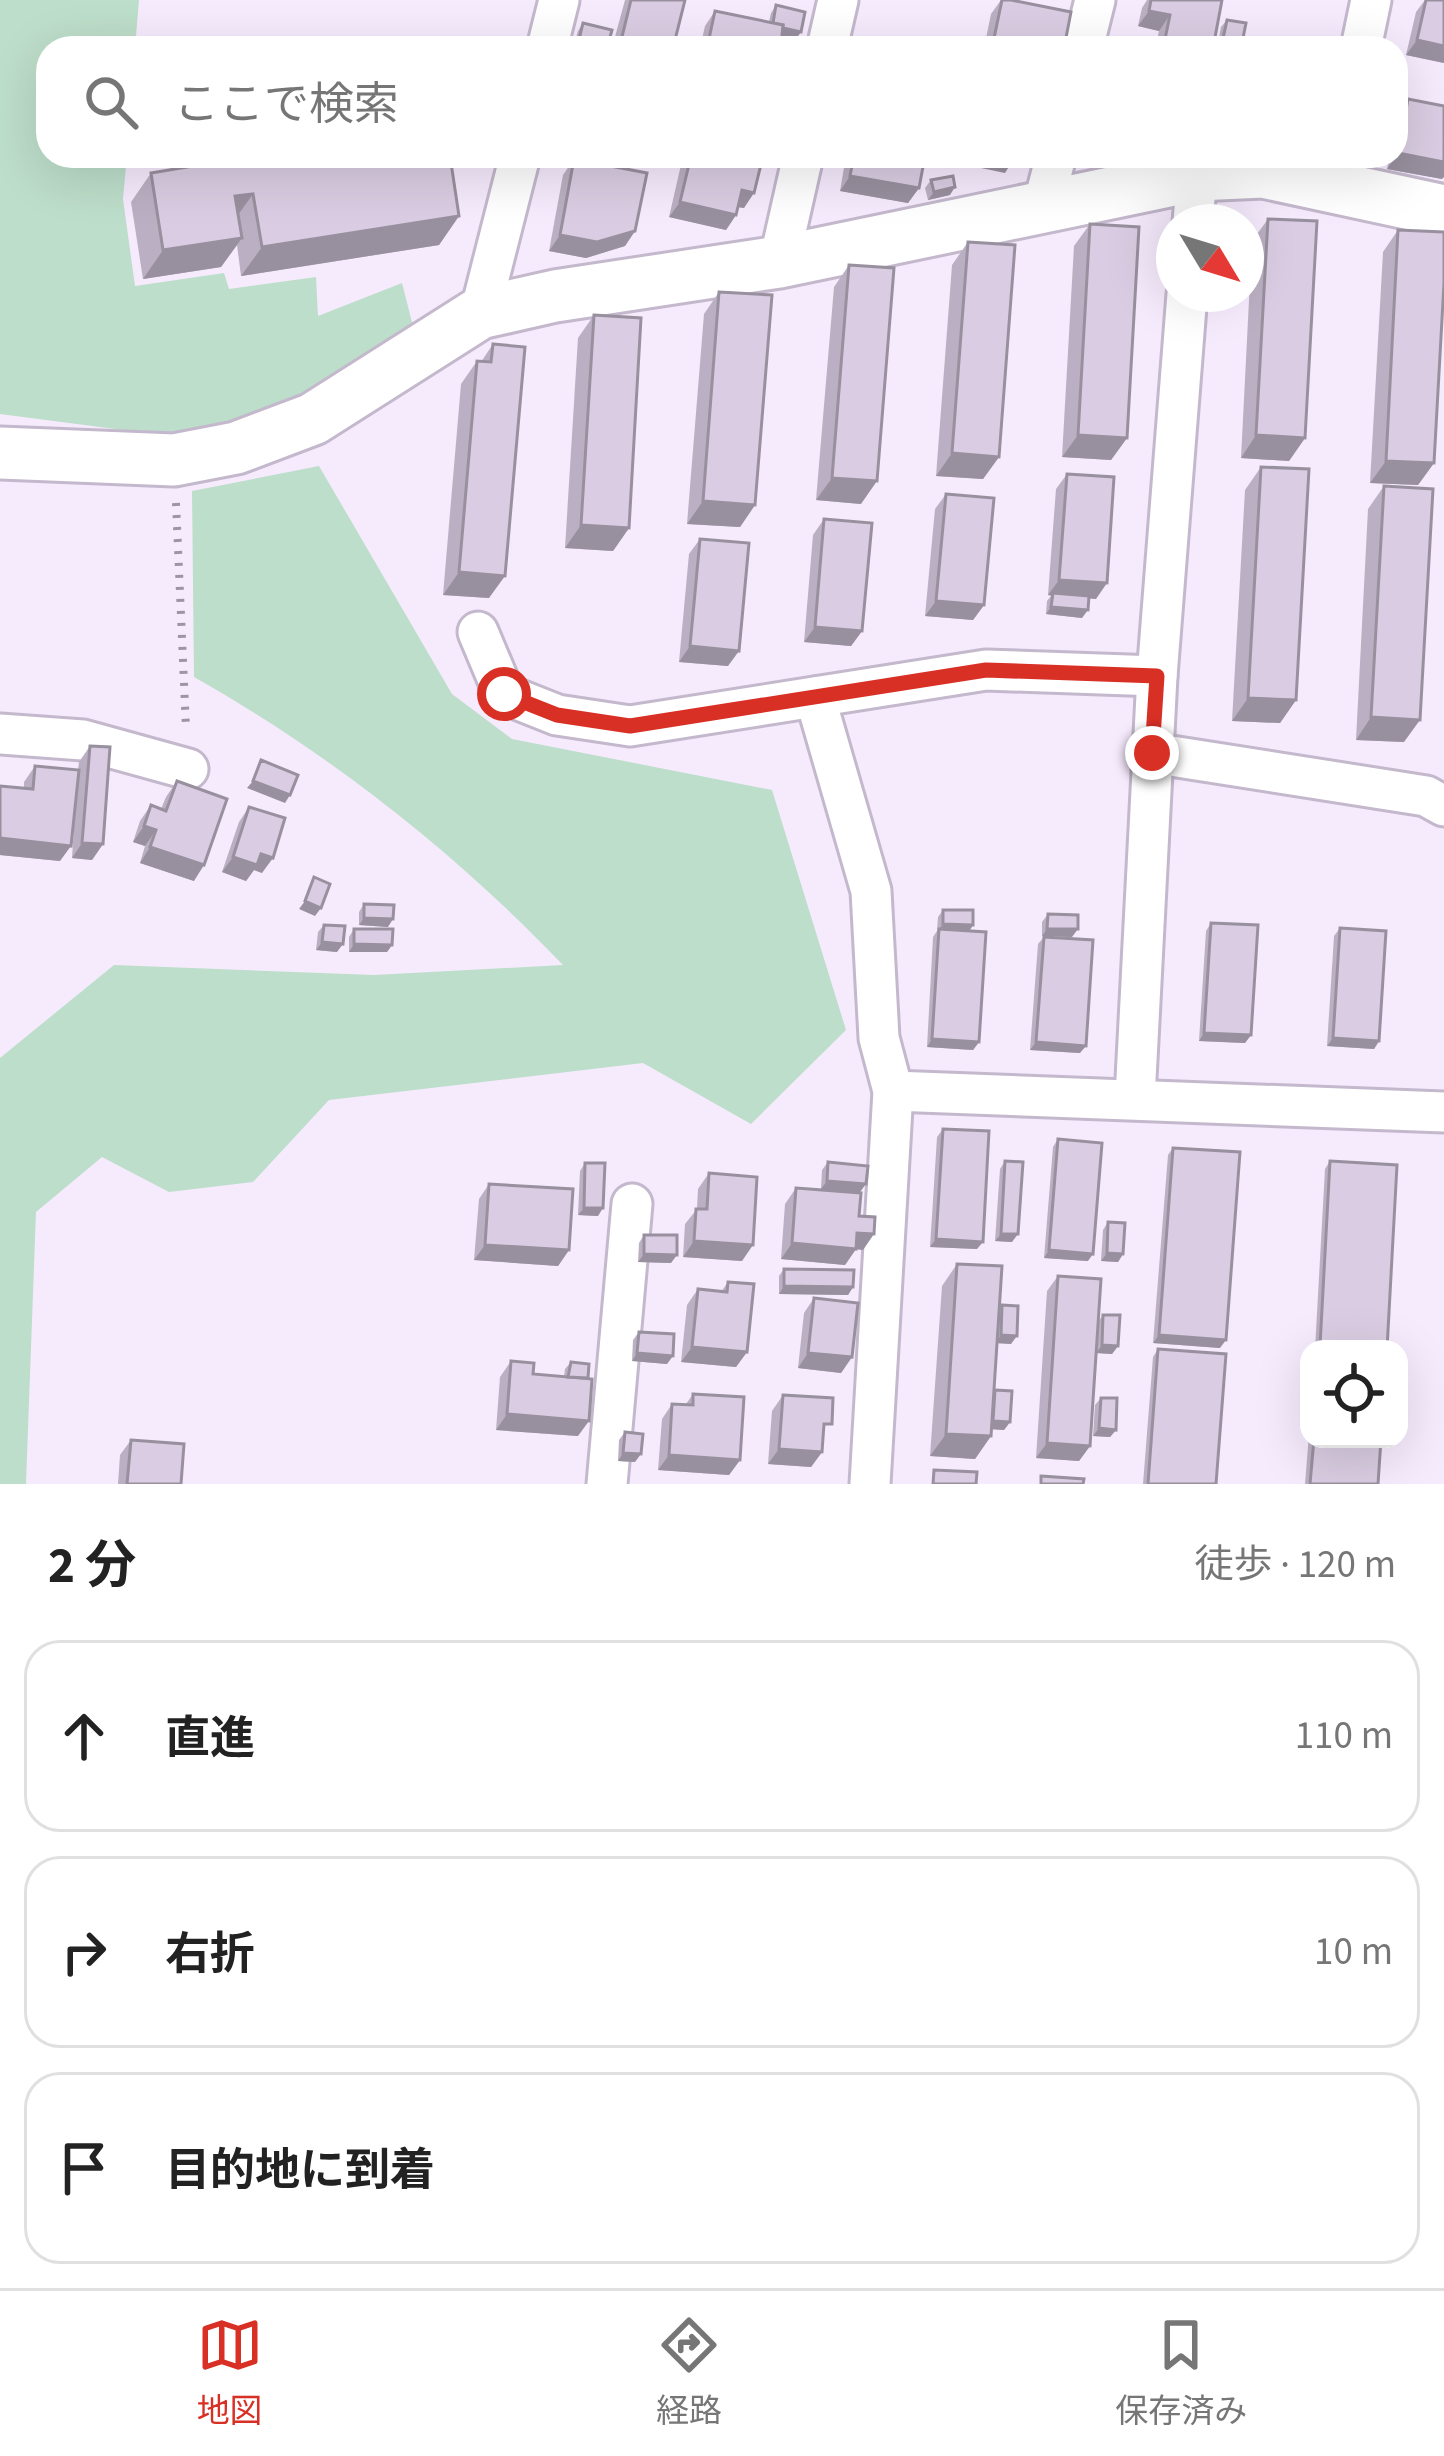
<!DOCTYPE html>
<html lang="ja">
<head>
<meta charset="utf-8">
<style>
	:root { --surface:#fff; --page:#f2f2f2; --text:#222; --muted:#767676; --line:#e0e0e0; --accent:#d93025 }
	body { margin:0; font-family:"Source Sans 3","Noto Sans JP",sans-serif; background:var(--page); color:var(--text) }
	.controls { position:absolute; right:36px; bottom:36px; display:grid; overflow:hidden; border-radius:24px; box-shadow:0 12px 48px #0002 }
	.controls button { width:108px; height:108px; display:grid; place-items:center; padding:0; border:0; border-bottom:3px solid var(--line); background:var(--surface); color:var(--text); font:60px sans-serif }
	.compass { position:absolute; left:1156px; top:204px; width:108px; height:108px; border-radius:50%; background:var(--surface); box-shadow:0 12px 48px #0002; rotate:128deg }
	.stop { position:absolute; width:36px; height:36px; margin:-27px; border:9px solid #d93025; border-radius:50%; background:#fff }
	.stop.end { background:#d93025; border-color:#fff; box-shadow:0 3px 12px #0008 }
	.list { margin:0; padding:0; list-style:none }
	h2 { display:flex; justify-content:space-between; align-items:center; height:156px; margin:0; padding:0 48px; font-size:51px }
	h2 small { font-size:39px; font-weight:400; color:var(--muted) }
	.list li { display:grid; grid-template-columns:78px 1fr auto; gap:36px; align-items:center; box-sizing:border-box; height:192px; margin:0 24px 24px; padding:0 24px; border:3px solid var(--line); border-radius:36px }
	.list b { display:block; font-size:45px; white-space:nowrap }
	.list em { font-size:39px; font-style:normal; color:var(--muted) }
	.icon { flex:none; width:66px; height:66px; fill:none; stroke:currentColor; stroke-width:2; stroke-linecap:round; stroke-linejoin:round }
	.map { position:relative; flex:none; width:1444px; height:1484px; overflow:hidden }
	.search { position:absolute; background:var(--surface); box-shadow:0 12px 48px #0002; left:36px; right:36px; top:36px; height:132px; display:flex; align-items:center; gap:30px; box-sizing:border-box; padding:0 42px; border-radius:36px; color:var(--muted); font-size:45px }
	.sheet { height:804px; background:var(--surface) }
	nav { display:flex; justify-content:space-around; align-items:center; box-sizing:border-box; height:168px; border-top:3px solid var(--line); background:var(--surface); font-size:33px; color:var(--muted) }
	nav a { display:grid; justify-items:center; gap:6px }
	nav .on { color:var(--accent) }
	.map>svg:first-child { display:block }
	.green { fill:#bddeca }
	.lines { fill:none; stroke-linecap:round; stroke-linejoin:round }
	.minor-casing { stroke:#c4b8cd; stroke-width:45 }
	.tertiary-casing { stroke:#c4b8cd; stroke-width:57 }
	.path { stroke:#9d95a3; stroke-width:8; stroke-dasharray:3 9; stroke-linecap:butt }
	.minor { stroke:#fff; stroke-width:39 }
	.tertiary { stroke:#fff; stroke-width:51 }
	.wall { fill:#bbb0c3 }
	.shaded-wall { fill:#99909f }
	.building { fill:#dacde3; stroke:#99909f; stroke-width:3 }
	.route { stroke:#d93025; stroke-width:15 }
</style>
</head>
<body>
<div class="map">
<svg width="1444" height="1484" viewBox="0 0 1444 1484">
	<rect width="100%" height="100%" fill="#f6ebfd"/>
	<g class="green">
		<polygon points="0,0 139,0 135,48 48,48 48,156 127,156 123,199 135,286 224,273 229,289 316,277 318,316 402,283 417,342 308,410 184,438 0,414"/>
		<path d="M319,466L452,694L512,739L772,790L846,1030L751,1124L643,1063L329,1100L253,1182L169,1192L102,1157L36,1212L26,1484H0V1058L114,965L374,975L563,965C456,853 329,753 194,677L192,491Z"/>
	</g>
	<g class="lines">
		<g class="minor-casing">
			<g id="minor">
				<polyline points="547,48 559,0"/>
				<polyline points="827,48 838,0"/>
				<polyline points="1083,48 1095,0"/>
				<polyline points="1361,48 1371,0"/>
				<polyline points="1043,206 1056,156"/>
				<polyline points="1193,222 1197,175"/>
				<polyline points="779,262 803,156"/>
				<polyline points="480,313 520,156"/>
				<polyline points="478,632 504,694 557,715 630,726 986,670 1157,676"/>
				<polyline points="815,697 871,891 879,1038 893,1091 870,1484"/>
				<polyline points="0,734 83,740 188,769"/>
				<polyline points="1152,753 1426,796 1444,806"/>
				<polyline points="893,1091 1444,1112"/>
				<polyline points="1135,1098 1157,676 1187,294"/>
				<polyline points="607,1484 632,1204"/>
			</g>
		</g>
		<g class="tertiary-casing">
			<polyline id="tertiary" points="0,453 174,460 236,448 313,419 480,313 555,296 779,262 1197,175 1263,172 1444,211"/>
		</g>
		<polyline class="path" points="176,503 186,728"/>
		<use href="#minor" class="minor"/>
		<use href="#tertiary" class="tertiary"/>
	</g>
	<g class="wall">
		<polygon points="625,0 685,0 673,48 612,48"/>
		<polygon points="1001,0 1064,48 984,48 991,14"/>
		<polygon points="1147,0 1222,0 1213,48 1155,48 1159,31 1138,26 1142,8"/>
		<polygon points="1425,0 1444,0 1444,63 1406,55 1416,12"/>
		<polygon points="776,5 801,32 795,40 787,38 785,48 700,48 705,26 715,11 769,22 771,13"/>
		<polygon points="1227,20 1241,48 1217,48 1221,27"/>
		<polygon points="583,23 607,48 573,48 578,31"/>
		<polygon points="1408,99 1442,179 1387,169 1390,156 1396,156 1397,115"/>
		<polygon points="232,156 450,156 459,216 439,245 241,276 237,245 221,267 143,279 131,202 151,173 229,161"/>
		<polygon points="683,156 763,156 744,208 738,207 736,215 726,230 669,217"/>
		<polygon points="846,156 925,156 919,188 908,203 840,191"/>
		<polygon points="574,159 635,231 625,246 586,258 549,251 563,175"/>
		<polygon points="931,180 950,195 928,200 925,188"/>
		<polygon points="1268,219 1305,438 1289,461 1241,458 1252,241"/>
		<polygon points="1090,224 1127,438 1111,460 1062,457 1074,246"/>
		<polygon points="1398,230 1434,463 1418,485 1370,483 1383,252"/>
		<polygon points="968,242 999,457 983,479 936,476 952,265"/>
		<polygon points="849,265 861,504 816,500 834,287"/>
		<polygon points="719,292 755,505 740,527 687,524 704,314"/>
		<polygon points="594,315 629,528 613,551 565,548 578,338"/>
		<polygon points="493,344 489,598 443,595 461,384 477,361 481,362"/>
		<polygon points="1261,467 1296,700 1280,723 1232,721 1245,490"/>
		<polygon points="1067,474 1096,599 1089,598 1082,618 1046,614 1047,601 1051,596 1048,595 1056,489"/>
		<polygon points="1384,486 1404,742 1356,740 1368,509"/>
		<polygon points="946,494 984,605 973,620 925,616 935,509"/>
		<polygon points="824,519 862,631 851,646 804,642 813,535"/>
		<polygon points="700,539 728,666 679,662 689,554"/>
		<polygon points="90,746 103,844 92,860 72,858 77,781 60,861 0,855 0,786 24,788 24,782 35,766 78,770 79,762"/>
		<polygon points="177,781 194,881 140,863 145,846 133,842 140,821 151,805 161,809 166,797"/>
		<polygon points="249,807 262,873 254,870 246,881 222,872 239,822"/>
		<polygon points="364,904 388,927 359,925 359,912"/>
		<polygon points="943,910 973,925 969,931 979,1042 973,1050 927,1047 933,937 937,931 938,917"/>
		<polygon points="1048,914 1072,937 1042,936 1042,922"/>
		<polygon points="1211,923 1251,1035 1245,1043 1199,1041 1206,931"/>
		<polygon points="324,925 337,952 316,950 318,932"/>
		<polygon points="1340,928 1379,1041 1374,1049 1327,1046 1334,936"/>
		<polygon points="354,929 392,945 387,952 349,952 349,937"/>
		<polygon points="1044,937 1080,1053 1030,1050 1038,944"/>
		<polygon points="943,1129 977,1249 930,1247 937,1137"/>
		<polygon points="1058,1139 1088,1261 1044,1258 1053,1147"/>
		<polygon points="1173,1148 1220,1348 1153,1343 1168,1155"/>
		<polygon points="1005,1161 1012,1242 995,1241 1000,1169"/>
		<polygon points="1330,1161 1387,1349 1315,1349 1325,1169"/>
		<polygon points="828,1162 860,1192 821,1189 822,1170"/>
		<polygon points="585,1163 598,1216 578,1215 580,1171"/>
		<polygon points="709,1173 742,1261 683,1257 685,1224 697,1209 698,1189"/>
		<polygon points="489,1184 569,1250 558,1266 474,1260 479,1199"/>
		<polygon points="796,1188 859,1216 863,1250 856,1249 845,1265 781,1259 785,1204"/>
		<polygon points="1108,1222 1123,1254 1118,1262 1101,1261 1103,1230"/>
		<polygon points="644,1235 671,1263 638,1262 639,1243"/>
		<polygon points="957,1264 999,1309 1002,1305 1011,1344 997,1343 994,1392 1010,1422 1004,1430 991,1429 991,1436 975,1459 930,1456 942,1286"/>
		<polygon points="784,1269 853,1287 848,1295 779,1294 779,1276"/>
		<polygon points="1058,1276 1098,1322 1103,1315 1118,1346 1112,1354 1096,1353 1090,1446 1079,1461 1036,1458 1047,1291"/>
		<polygon points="728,1282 747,1352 736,1367 681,1362 687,1305 698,1289 721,1292"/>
		<polygon points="814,1298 852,1357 841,1373 798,1368 804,1313"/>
		<polygon points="639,1332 667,1364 632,1361 633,1340"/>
		<polygon points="1158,1349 1216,1484 1143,1484 1153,1357"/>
		<polygon points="511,1361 533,1374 564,1377 565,1369 571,1362 578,1436 496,1430 500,1377"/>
		<polygon points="693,1394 740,1460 729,1475 658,1470 662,1419 672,1404 686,1404"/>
		<polygon points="783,1395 823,1436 822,1452 811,1467 768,1464 772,1411"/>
		<polygon points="1101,1398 1116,1430 1110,1437 1093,1436 1095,1405"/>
		<polygon points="625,1432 635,1462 618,1461 619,1440"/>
		<polygon points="1309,1434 1309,1439 1381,1439 1378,1484 1305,1484"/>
		<polygon points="131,1440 181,1484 118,1484 120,1455"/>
	</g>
	<g class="shaded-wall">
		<polygon points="1149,11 1170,15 1159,31 1138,26"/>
		<polygon points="773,26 801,32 795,40 767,34"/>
		<polygon points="1165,39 1210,48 1159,48"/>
		<polygon points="1417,40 1444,46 1444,63 1406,55"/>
		<polygon points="1398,153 1444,162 1444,177 1442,179 1387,169"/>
		<polygon points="967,156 1010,165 1005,173 962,164"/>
		<polygon points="850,176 919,188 908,203 840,191"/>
		<polygon points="955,187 950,195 928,200 934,192"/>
		<polygon points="742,190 754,193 744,208 731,206"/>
		<polygon points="253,194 233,222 235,196"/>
		<polygon points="680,202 736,215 726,230 669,217"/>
		<polygon points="459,216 439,245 241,276 262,247"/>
		<polygon points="635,231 625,246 586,258 549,251 560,235"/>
		<polygon points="242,238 221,267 143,279 163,250"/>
		<polygon points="1078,435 1127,438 1111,460 1062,457"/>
		<polygon points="1256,435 1305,438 1289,461 1241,458"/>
		<polygon points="952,453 999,457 983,479 936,476"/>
		<polygon points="1386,461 1434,463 1418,485 1370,483"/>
		<polygon points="832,478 877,481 861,504 816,500"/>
		<polygon points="703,501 755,505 740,527 687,524"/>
		<polygon points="581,525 629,528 613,551 565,548"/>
		<polygon points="459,572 505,576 489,598 443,595"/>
		<polygon points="1059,580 1107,583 1096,599 1048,595"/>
		<polygon points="936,601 984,605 973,620 925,616"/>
		<polygon points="1051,607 1088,610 1082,618 1046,614"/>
		<polygon points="815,627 862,631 851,646 804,642"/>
		<polygon points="690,646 739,651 728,666 679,662"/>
		<polygon points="1248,698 1296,700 1280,723 1232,721"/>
		<polygon points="1371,717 1420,720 1404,742 1356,740"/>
		<polygon points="253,781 290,795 285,803 247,788"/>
		<polygon points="144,826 156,830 145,846 133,842"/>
		<polygon points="0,838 71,846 60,861 0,855"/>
		<polygon points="82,843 103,844 92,860 72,858"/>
		<polygon points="150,847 204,865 194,881 140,863"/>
		<polygon points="261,854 273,858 262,873 254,870 246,881 222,872 233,857"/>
		<polygon points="305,901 321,908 315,916 299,909"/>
		<polygon points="364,918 393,919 388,927 359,925"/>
		<polygon points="943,924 973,925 968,933 937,932"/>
		<polygon points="1047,929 1078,929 1072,937 1042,936"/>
		<polygon points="322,942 343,944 337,952 316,950"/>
		<polygon points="354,944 392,945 387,952 349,952"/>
		<polygon points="1204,1033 1251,1035 1245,1043 1199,1041"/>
		<polygon points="1333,1038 1379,1041 1374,1049 1327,1046"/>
		<polygon points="932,1039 979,1042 973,1050 927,1047"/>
		<polygon points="1036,1042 1086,1046 1080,1053 1030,1050"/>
		<polygon points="827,1181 866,1184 860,1192 821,1189"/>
		<polygon points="584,1208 603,1208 598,1216 578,1215"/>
		<polygon points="857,1233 874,1234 863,1250 856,1249 845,1265 781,1259 792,1243"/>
		<polygon points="1001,1234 1018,1234 1012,1242 995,1241"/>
		<polygon points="936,1239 983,1242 977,1249 930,1247"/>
		<polygon points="694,1241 753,1245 742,1261 683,1257"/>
		<polygon points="485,1245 569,1250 558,1266 474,1260"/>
		<polygon points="1049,1250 1093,1254 1088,1261 1044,1258"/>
		<polygon points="1107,1253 1123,1254 1118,1262 1101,1261"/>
		<polygon points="644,1254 677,1255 671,1263 638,1262"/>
		<polygon points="784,1286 853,1287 848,1295 779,1294"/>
		<polygon points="1001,1335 1017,1336 1011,1344 995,1343"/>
		<polygon points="1159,1335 1226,1340 1220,1348 1153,1343"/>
		<polygon points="1102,1345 1118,1346 1112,1354 1096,1353"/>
		<polygon points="692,1347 747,1352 736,1367 681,1362"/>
		<polygon points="637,1353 673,1356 667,1364 632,1361"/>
		<polygon points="808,1353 852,1357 841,1373 798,1368"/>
		<polygon points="507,1414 589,1421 578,1436 496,1430"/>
		<polygon points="993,1421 1010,1422 1004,1430 988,1429"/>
		<polygon points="1099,1428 1116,1430 1110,1437 1093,1436"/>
		<polygon points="946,1434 991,1436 975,1459 930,1456"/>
		<polygon points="1047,1443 1090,1446 1079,1461 1036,1458"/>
		<polygon points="779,1449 822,1452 811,1467 768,1464"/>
		<polygon points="623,1453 641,1454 635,1462 618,1461"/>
		<polygon points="669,1455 740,1460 729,1475 658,1470"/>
	</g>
	<g class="building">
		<polygon points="631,0 685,0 673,48 630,48 620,45"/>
		<polygon points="1002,0 1011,0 1071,12 1064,48 992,48"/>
		<polygon points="1151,0 1222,0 1213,48 1165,39 1170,15 1149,11"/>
		<polygon points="1426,0 1444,0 1444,46 1417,40"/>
		<polygon points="776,5 805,12 801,32 783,28 783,25 773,23"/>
		<polygon points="715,11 783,25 782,35 788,36 785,48 707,48"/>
		<polygon points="1227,20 1246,23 1241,48 1221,48"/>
		<polygon points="583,23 612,30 607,48 577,48"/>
		<polygon points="1408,99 1444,106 1444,162 1398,153"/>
		<polygon points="253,156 450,156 459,216 262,247 253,194 235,196 242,238 163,250 151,173"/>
		<polygon points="691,156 763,156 754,193 742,190 736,215 680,202"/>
		<polygon points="854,156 925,156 919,188 850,176"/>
		<polygon points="969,156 1012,156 1010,165"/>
		<polygon points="574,159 647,173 635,231 597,242 560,235"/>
		<polygon points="953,176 955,187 934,192 931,180"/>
		<polygon points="1268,219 1317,221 1305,438 1256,435"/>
		<polygon points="1090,224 1139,227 1127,438 1078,435"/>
		<polygon points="1398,230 1444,232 1444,283 1434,463 1386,461"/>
		<polygon points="968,242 1015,245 999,457 952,453"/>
		<polygon points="849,265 894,268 877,481 832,478"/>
		<polygon points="719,292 772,295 755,505 703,501"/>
		<polygon points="594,315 641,318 629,528 581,525"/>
		<polygon points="493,344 525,347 505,576 459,572 477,361 491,362"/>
		<polygon points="1261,467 1309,469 1296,700 1248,698"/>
		<polygon points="1067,474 1114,477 1107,583 1059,580"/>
		<polygon points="1384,486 1433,489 1420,720 1371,717"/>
		<polygon points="946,494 994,498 984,605 936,601"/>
		<polygon points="824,519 872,523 862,631 815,627"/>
		<polygon points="700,539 749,543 739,651 690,646"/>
		<polygon points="1053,593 1089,596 1088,610 1051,607"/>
		<polygon points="90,746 110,747 103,844 82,843"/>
		<polygon points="261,760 298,775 290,795 253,781"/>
		<polygon points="35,766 79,770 71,846 0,838 0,786 33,789"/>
		<polygon points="177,781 227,799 204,865 150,847 156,830 144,826 151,805 166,811"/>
		<polygon points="249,807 285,818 273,858 261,854 257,865 233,857"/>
		<polygon points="314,877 330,884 321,908 305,901"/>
		<polygon points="364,904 394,905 393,919 364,918"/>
		<polygon points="943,910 973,910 973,925 943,924"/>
		<polygon points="1048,914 1078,915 1078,929 1047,929"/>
		<polygon points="1211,923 1258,925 1251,1035 1204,1033"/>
		<polygon points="324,925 345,926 343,944 322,942"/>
		<polygon points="1340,928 1386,931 1379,1041 1333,1038"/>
		<polygon points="354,929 393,929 392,945 354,944"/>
		<polygon points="939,929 986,932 979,1042 932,1039"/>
		<polygon points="1044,937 1093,940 1086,1046 1036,1042"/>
		<polygon points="943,1129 989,1131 983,1242 936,1239"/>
		<polygon points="1058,1139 1102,1143 1093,1254 1049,1250"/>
		<polygon points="1173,1148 1240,1152 1226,1340 1159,1335"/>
		<polygon points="1005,1161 1023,1162 1018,1234 1001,1234"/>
		<polygon points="1330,1161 1397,1165 1387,1349 1320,1346"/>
		<polygon points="828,1162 868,1166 866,1184 827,1181"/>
		<polygon points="585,1163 605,1163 603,1208 584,1208"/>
		<polygon points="709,1173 757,1177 753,1245 694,1241 696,1209 707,1209"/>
		<polygon points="489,1184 573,1189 569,1250 485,1245"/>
		<polygon points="796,1188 861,1193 859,1216 875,1217 874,1234 857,1233 856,1249 792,1243"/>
		<polygon points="1108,1222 1125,1223 1123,1254 1107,1253"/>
		<polygon points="644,1235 677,1235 677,1255 644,1254"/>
		<polygon points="957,1264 1002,1266 991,1436 946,1434"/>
		<polygon points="784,1269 854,1270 853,1287 784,1286"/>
		<polygon points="1058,1276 1101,1279 1090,1446 1047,1443"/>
		<polygon points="728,1282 754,1284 747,1352 692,1347 698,1289 727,1292"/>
		<polygon points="814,1298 858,1303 852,1357 808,1353"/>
		<polygon points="1002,1305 1018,1306 1017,1336 1001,1335"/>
		<polygon points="1103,1315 1120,1315 1118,1346 1102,1345"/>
		<polygon points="639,1332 674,1334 673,1356 637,1353"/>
		<polygon points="1158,1349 1226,1354 1216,1484 1148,1484"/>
		<polygon points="511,1361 534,1363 533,1374 592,1379 589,1421 507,1414"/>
		<polygon points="571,1362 589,1364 588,1378 568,1377"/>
		<polygon points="995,1390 1012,1391 1010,1422 993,1421"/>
		<polygon points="693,1394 744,1397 740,1460 669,1455 672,1404 693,1405"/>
		<polygon points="783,1395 833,1398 832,1424 824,1424 822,1452 779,1449"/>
		<polygon points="1101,1398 1117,1398 1116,1430 1099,1428"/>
		<polygon points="625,1432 643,1434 641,1454 623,1453"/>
		<polygon points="1314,1439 1381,1439 1378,1484 1310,1484"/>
		<polygon points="131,1440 184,1444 181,1484 127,1484"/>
		<polygon points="934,1470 977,1472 976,1484 933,1484"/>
		<polygon points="1041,1476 1084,1479 1083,1484 1041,1484"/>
	</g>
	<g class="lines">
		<polyline class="route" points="504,694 557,715 630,726 986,670 1157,676 1152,753"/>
	</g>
</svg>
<div class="controls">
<button><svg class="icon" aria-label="locate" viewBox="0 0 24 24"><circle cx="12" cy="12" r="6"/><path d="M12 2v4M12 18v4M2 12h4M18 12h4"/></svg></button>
</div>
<svg class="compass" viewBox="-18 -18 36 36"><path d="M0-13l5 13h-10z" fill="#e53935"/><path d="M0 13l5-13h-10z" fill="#767676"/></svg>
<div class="stop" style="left:504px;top:694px"></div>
<div class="stop end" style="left:1152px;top:753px"></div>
<div class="search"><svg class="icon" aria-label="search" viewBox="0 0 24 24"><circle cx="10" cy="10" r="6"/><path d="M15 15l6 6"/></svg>ここで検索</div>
</div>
<section class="sheet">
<h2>2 分<small>徒歩 · 120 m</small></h2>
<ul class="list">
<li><svg class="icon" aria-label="ahead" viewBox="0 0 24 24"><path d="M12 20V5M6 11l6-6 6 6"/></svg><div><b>直進</b></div><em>110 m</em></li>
<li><svg class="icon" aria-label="right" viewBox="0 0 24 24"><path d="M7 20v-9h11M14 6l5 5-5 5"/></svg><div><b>右折</b></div><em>10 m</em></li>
<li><svg class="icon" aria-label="arrive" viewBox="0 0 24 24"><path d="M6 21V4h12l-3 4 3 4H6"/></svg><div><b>目的地に到着</b></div></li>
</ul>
</section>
<nav>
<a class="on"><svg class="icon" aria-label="map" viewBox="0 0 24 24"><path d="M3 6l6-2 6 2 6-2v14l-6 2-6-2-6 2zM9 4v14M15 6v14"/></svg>地図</a>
<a><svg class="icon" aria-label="directions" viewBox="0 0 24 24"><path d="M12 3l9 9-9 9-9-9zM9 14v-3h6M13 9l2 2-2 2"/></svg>経路</a>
<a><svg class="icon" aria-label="saved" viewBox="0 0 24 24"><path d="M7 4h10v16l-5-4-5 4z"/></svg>保存済み</a>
</nav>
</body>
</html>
